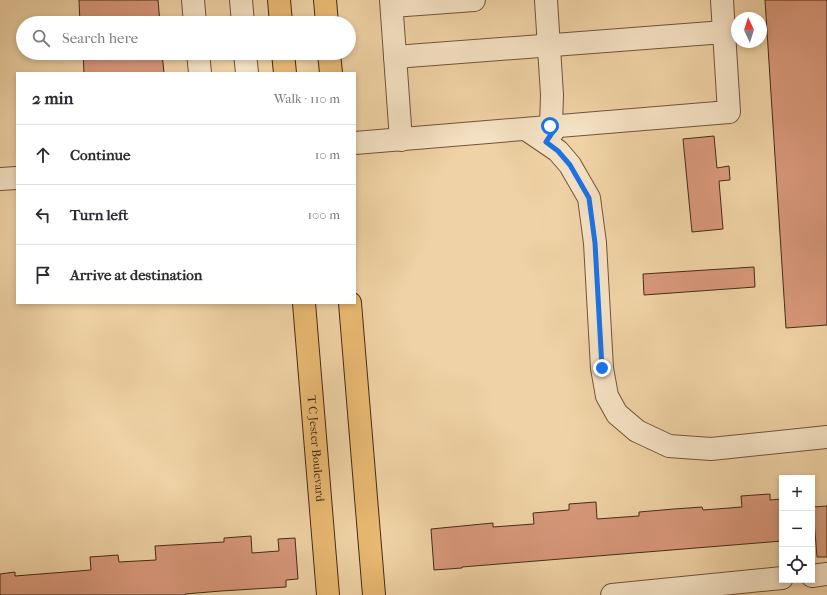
<!DOCTYPE html>
<html lang="en">
<head>
<meta charset="utf-8">
<style>
	:root { --surface:#fff; --page:#f2f2f3; --text:#2b2b33; --muted:#7c7c81; --line:#e1e1e2 }
	body { margin:0; font-family:"IM FELL French Canon",serif; background:var(--page); color:var(--text) }
	.controls { position:absolute; right:12px; bottom:12px; display:grid; overflow:hidden; border-radius:0px; box-shadow:0 2px 6px #0003 }
	.controls button { width:36px; height:36px; display:grid; place-items:center; padding:0; border:0; border-bottom:1px solid var(--line); background:var(--surface); color:var(--text); font:20px sans-serif }
	.compass { position:absolute; left:731px; top:12px; width:36px; height:36px; border-radius:50%; background:var(--surface); box-shadow:0 2px 6px #0003; rotate:356deg }
	.stop { position:absolute; width:12px; height:12px; margin:-9px; border:3px solid #1a73e8; border-radius:50%; background:#fff }
	.stop.end { background:#1a73e8; border-color:#fff; box-shadow:0 1px 4px #0008 }
	.list { margin:0; padding:0; list-style:none }
	h2 { display:flex; justify-content:space-between; align-items:center; height:52px; margin:0; padding:0 16px; font-size:17px }
	h2 small { font-size:13px; font-weight:400; color:var(--muted) }
	.list li { display:grid; grid-template-columns:26px 1fr auto; gap:12px; align-items:center; box-sizing:border-box; height:60px; padding:0 16px; border-top:1px solid var(--line) }
	.list b { display:block; font-size:15px; white-space:nowrap }
	.list em { font-size:13px; font-style:normal; color:var(--muted) }
	.icon { flex:none; width:22px; height:22px; fill:none; stroke:currentColor; stroke-width:2; stroke-linecap:round; stroke-linejoin:round }
	.map { position:relative; flex:none; width:827px; height:595px; overflow:hidden }
	.search { position:absolute; background:var(--surface); box-shadow:0 2px 6px #0003; left:16px; top:16px; width:340px; height:44px; display:flex; align-items:center; gap:10px; box-sizing:border-box; padding:0 14px; border-radius:22px; color:var(--muted); font-size:15px }
	.panel { position:absolute; background:var(--surface); box-shadow:0 2px 6px #0003; left:16px; top:72px; width:340px; height:232px; border-radius:0px }
	.map>svg:first-child { display:block }
	.building { fill:#d8987b; stroke:#472a14 }
	.lines { fill:none; stroke-linecap:round; stroke-linejoin:round }
	.minor-casing { stroke:#715438; stroke-width:24 }
	.major-casing { stroke:#472a14; stroke-width:24 }
	.minor { stroke:#f5e2c4; stroke-width:22 }
	.major { stroke:#e8b972; stroke-width:22 }
	.route { stroke:#1a73e8; stroke-width:5 }
	.labels { text-anchor:middle; stroke-width:3.5; stroke-linejoin:round; paint-order:stroke }
	.street-label { font-size:12px; fill:#472a14; stroke:#f5e2c4 }
</style>
</head>
<body>
<div class="map">
<svg width="827" height="595" viewBox="0 0 827 595">
	<rect width="100%" height="100%" fill="#efd2a5"/>
	<filter id="stains"><feTurbulence type="fractalNoise" baseFrequency=".005" numOctaves="4"/><feColorMatrix values="0 0 0 0 .2 0 0 0 0 .09 0 0 0 0 .02 0 0 0 .5 -.17"/></filter>
	<radialGradient id="worn" r=".72"><stop offset=".6" stop-color="#630" stop-opacity="0"/><stop offset="1" stop-color="#630" stop-opacity=".3"/></radialGradient>
	<g class="building">
		<polygon points="79,0 158,0 160,23 80,23"/>
		<polygon points="765,0 827,0 827,325 786,328"/>
		<polygon points="83,53 162,53 164,73 84,73"/>
		<polygon points="714,136 717,168 729,166 730,180 719,181 723,229 692,232 683,139"/>
		<polygon points="754,267 755,287 644,295 643,274"/>
		<polygon points="770,494 770,500 782,499 782,541 462,567 462,568 434,570 431,529 493,523 493,527 534,524 533,513 569,510 569,504 596,502 597,519 639,516 639,512 674,509 702,507 703,510 742,507 741,496"/>
		<polygon points="827,506 827,557 817,557 813,507"/>
		<polygon points="251,536 252,553 279,551 278,539 295,538 298,579 286,580 286,587 221,591 185,594 185,595 0,595 0,574 15,572 15,576 91,570 90,557 118,555 119,562 156,560 155,546 224,542 224,538"/>
	</g>
	<g class="lines">
		<g class="minor-casing">
			<g id="minor">
				<polyline points="193,0 195,23"/>
				<polyline points="241,0 243,23"/>
				<polyline points="391,0 401,140"/>
				<polyline points="546,0 552,95 551,126 556,127 550,136"/>
				<polyline points="392,6 474,0"/>
				<polyline points="198,53 200,73"/>
				<polyline points="245,53 247,73"/>
				<polyline points="395,57 724,32"/>
				<polyline points="527,130 558,151 570,165 589,198 595,243 602,368 607,396 617,414 637,431 669,446 711,449 827,437"/>
				<polyline points="355,143 729,112 722,0"/>
				<polyline points="0,179 17,178"/>
				<polyline points="812,576 827,574"/>
				<polyline points="612,595 782,578"/>
			</g>
		</g>
		<g class="major-casing">
			<g id="major">
				<polyline points="279,0 281,23"/>
				<polyline points="325,0 327,23"/>
				<polyline points="283,53 285,73"/>
				<polyline points="329,53 331,73"/>
				<path id="s1" d="M304,303L328,595"/>
				<polyline points="350,303 374,595"/>
			</g>
		</g>
		<use href="#minor" class="minor"/>
		<use href="#major" class="major"/>
	</g>
	<g class="lines">
		<polyline class="route" points="550,126 556,127 546,142 558,151 570,165 589,198 595,243 602,368"/>
	</g>
	<g class="labels">
		<g class="street-label">
			<text dy="4" stroke="none"><textPath href="#s1" startOffset="146">T C Jester Boulevard</textPath></text>
		</g>
	</g>
	<rect width="100%" height="100%" filter="url(#stains)"/>
	<rect width="100%" height="100%" fill="url(#worn)"/>
</svg>
<div class="controls">
<button>+</button>
<button>−</button>
<button><svg class="icon" aria-label="locate" viewBox="0 0 24 24"><circle cx="12" cy="12" r="6"/><path d="M12 2v4M12 18v4M2 12h4M18 12h4"/></svg></button>
</div>
<svg class="compass" viewBox="-18 -18 36 36"><path d="M0-13l5 13h-10z" fill="#e53935"/><path d="M0 13l5-13h-10z" fill="#7c7c81"/></svg>
<div class="stop" style="left:550px;top:126px"></div>
<div class="stop end" style="left:602px;top:368px"></div>
<div class="search"><svg class="icon" aria-label="search" viewBox="0 0 24 24"><circle cx="10" cy="10" r="6"/><path d="M15 15l6 6"/></svg>Search here</div>
<section class="panel">
<h2>2 min<small>Walk · 110 m</small></h2>
<ul class="list">
<li><svg class="icon" aria-label="ahead" viewBox="0 0 24 24"><path d="M12 20V5M6 11l6-6 6 6"/></svg><div><b>Continue</b></div><em>10 m</em></li>
<li><svg class="icon" aria-label="left" viewBox="0 0 24 24"><path d="M17 20v-9H6M10 6l-5 5 5 5"/></svg><div><b>Turn left</b></div><em>100 m</em></li>
<li><svg class="icon" aria-label="arrive" viewBox="0 0 24 24"><path d="M6 21V4h12l-3 4 3 4H6"/></svg><div><b>Arrive at destination</b></div></li>
</ul>
</section>
</div>
</body>
</html>
